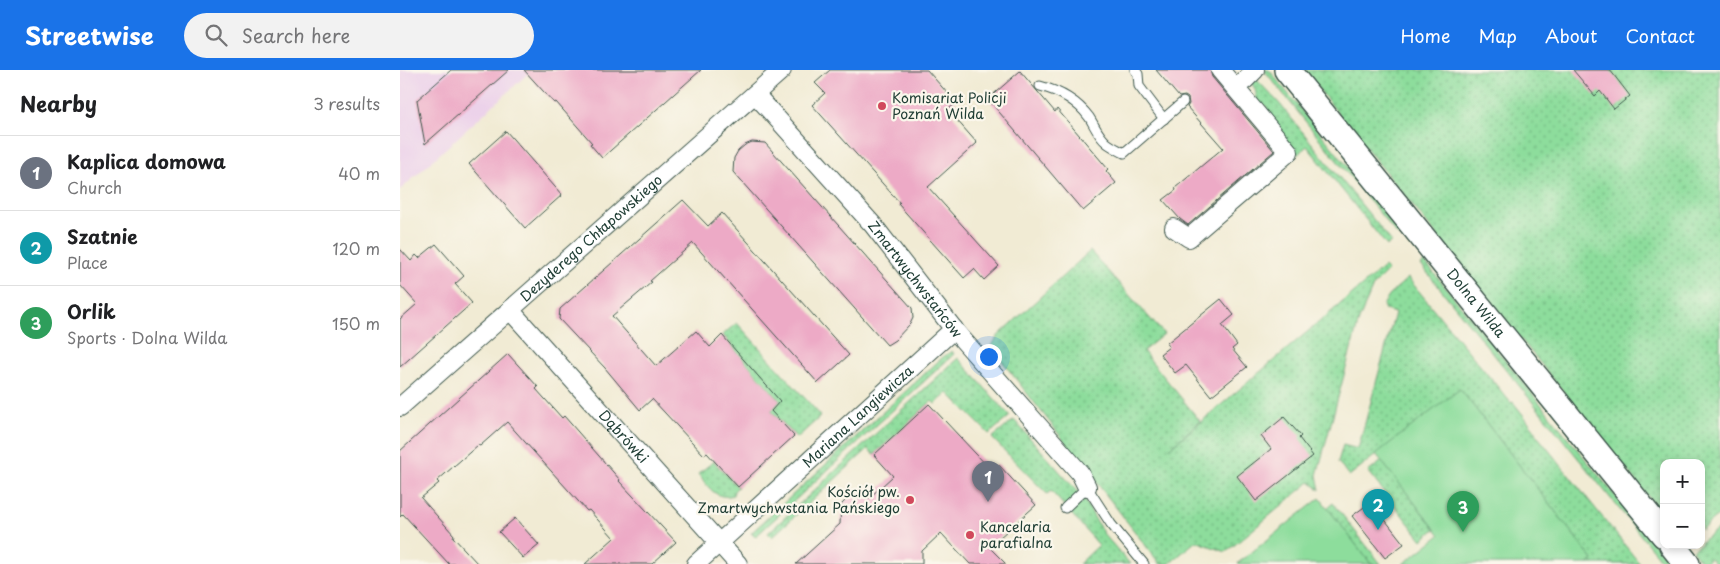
<!DOCTYPE html>
<html lang="en">
<head>
<meta charset="utf-8">
<style>
	:root { --surface:#fff; --page:#f2f2f2; --text:#202124; --muted:#757577; --line:#e0e0e0; --accent:#1a73e8 }
	body { margin:0; font-family:"Playpen Sans",sans-serif; background:var(--page); color:var(--text) }
	.controls { position:absolute; right:15px; bottom:15px; display:grid; overflow:hidden; border-radius:10px; box-shadow:0 2px 8px #0003 }
	.controls button { width:45px; height:45px; display:grid; place-items:center; padding:0; border:0; border-bottom:1px solid var(--line); background:var(--surface); color:var(--text); font:25px sans-serif }
	.you { position:absolute; left:588px; top:286px; width:18px; height:18px; margin:-12px; border:4px solid #fff; border-radius:50%; background:#1a73e8; box-shadow:0 0 0 8px #1a73e833 }
	.badge { display:grid; place-items:center; width:32px; height:32px; border-radius:50%; background:var(--accent); color:#fff; font-size:16px; font-weight:700 }
	.pin { position:absolute; translate:-50% -41px; filter:drop-shadow(0 1px 2px #0008) }
	.pin::after { content:''; position:absolute; top:26px; width:18px; height:15px; background:inherit; clip-path:polygon(0 0,100% 0,50% 100%) }
	.list { margin:0; padding:0; list-style:none }
	h2 { display:flex; justify-content:space-between; align-items:center; height:65px; margin:0; padding:0 20px; font-size:21px }
	h2 small { font-size:16px; font-weight:400; color:var(--muted) }
	.list li { display:grid; grid-template-columns:32px 1fr auto; gap:15px; align-items:center; box-sizing:border-box; height:75px; padding:0 20px; border-top:1px solid var(--line) }
	.list b { display:block; font-size:19px; white-space:nowrap }
	.list p { margin:0; font-size:16px; white-space:nowrap; color:var(--muted) }
	.list em { font-size:16px; font-style:normal; color:var(--muted) }
	.icon { flex:none; width:28px; height:28px; fill:none; stroke:currentColor; stroke-width:2; stroke-linecap:round; stroke-linejoin:round }
	.map { position:relative; flex:none; width:1320px; height:494px; overflow:hidden }
	header { display:flex; align-items:center; gap:30px; box-sizing:border-box; height:70px; padding:0 25px; background:var(--accent); color:#fff }
	header strong { font-size:24px }
	nav { display:flex; gap:28px; margin-inline-start:auto; font-size:18px }
	.search { width:350px; height:45px; background:var(--page); display:flex; align-items:center; gap:12px; box-sizing:border-box; padding:0 18px; border-radius:28px; color:var(--muted); font-size:19px }
	main { display:flex }
	aside { flex:1; background:var(--surface) }
	.map>svg:first-child { display:block }
	.built { fill:#ecd1ea }
	.grass { fill:url(#grass-dots); stroke:#568d68 }
	.pitch { fill:#8ddd9c; stroke:#568d68 }
	.building { fill:#edaac6 }
	.lines { fill:none; stroke-linecap:round; stroke-linejoin:round }
	.lane-casing { stroke:#3e574c; stroke-width:11 }
	.street-casing { stroke:#3e574c; stroke-width:20 }
	.secondary-casing { stroke:#3e574c; stroke-width:28 }
	.lane { stroke:#fff; stroke-width:9 }
	.street { stroke:#fff; stroke-width:18 }
	.secondary { stroke:#fff; stroke-width:25 }
	.poi-dot { fill:#d1495b; stroke:#fbf7ec; stroke-width:2 }
	.labels { text-anchor:middle; stroke-width:4.5; stroke-linejoin:round; paint-order:stroke }
	.poi-label { font-size:14px; fill:#1f3d34; stroke:#fbf7ec; text-anchor:start }
	.street-label { font-size:14px; fill:#1f3d34; stroke:#fbf7ec }
</style>
</head>
<body>
<header>
<strong>Streetwise</strong>
<div class="search"><svg class="icon" aria-label="search" viewBox="0 0 24 24"><circle cx="10" cy="10" r="6"/><path d="M15 15l6 6"/></svg>Search here</div>
<nav><a>Home</a><a>Map</a><a>About</a><a>Contact</a></nav>
</header>
<main>
<aside>
<h2>Nearby<small>3 results</small></h2>
<ul class="list">
<li><span class="badge" style="background:#6b7280">1</span><div><b>Kaplica domowa</b><p>Church</p></div><em>40 m</em></li>
<li><span class="badge" style="background:#0f9aa8">2</span><div><b>Szatnie</b><p>Place</p></div><em>120 m</em></li>
<li><span class="badge" style="background:#2e9e5b">3</span><div><b>Orlik</b><p>Sports · Dolna Wilda</p></div><em>150 m</em></li>
</ul>
</aside>
<div class="map">
<svg width="1320" height="494" viewBox="0 0 1320 494">
	<defs>
		<pattern id="grass-dots" width="8" height="8" patternUnits="userSpaceOnUse" patternTransform="scale(1.25)"><rect width="8" height="8" fill="#8ddd9c"/><path d="M2 2h.1M6 6h.1" fill="none" stroke="#73b480" stroke-width="1.8" stroke-linecap="round"/></pattern>
	</defs>
	<rect width="100%" height="100%" fill="#fbf7ec"/>
	<filter id="ink" filterUnits="userSpaceOnUse"><feTurbulence type="fractalNoise" baseFrequency=".02" numOctaves="2"/><feDisplacementMap in="SourceGraphic" scale="10" xChannelSelector="R" yChannelSelector="G"/><feConvolveMatrix kernelMatrix="1 2 1 2 8 2 1 2 1" color-interpolation-filters="sRGB"/></filter>
	<filter id="wash" filterUnits="userSpaceOnUse"><feTurbulence type="fractalNoise" baseFrequency=".0096" numOctaves="4" result="noise"/><feDisplacementMap in="SourceGraphic" scale="20" xChannelSelector="R" yChannelSelector="G"/><feGaussianBlur stdDeviation="1.12" result="paint"/><feColorMatrix in="noise" values="0 0 0 0 0 0 0 0 0 0 0 0 0 0 0 0 0 1.4 0 .05"/><feComposite in="paint" operator="in"/></filter>
	<g filter="url(#wash)">
		<rect width="100%" height="100%" fill="#f1ebd4"/>
		<polygon class="built" points="0,0 132,0 0,120"/>
		<g class="grass">
			<polygon points="864,0 869,0 1002,163 998,166"/>
			<polygon points="903,0 1320,0 1320,444 1301,460 1301,393 1264,393 1264,446"/>
			<path d="M854,7L879,33L991,171L987,176L907,76L898,84L865,46L867,38L863,34H854C858,24 856,20 850,11Z"/>
			<polygon points="690,181 764,264 743,281 800,351 770,378 984,197 988,201 973,216 959,250 917,405 920,420 910,412 826,482 796,471 769,494 760,494 591,277 598,266"/>
			<polygon points="1025,192 1271,494 1264,494 1021,195"/>
			<polygon points="1008,208 1111,333 1113,332 1135,360 1135,363 1240,494 1187,494 1193,490 1060,319 949,406 938,392 943,375 958,379 995,243 985,240 983,235 992,222"/>
			<polygon points="337,253 421,346 397,368 371,341 380,331 322,265"/>
			<polygon points="552,281 554,284 355,467 351,463 543,287"/>
			<polygon points="558,288 610,346 589,364 548,323 535,334 532,331 474,385 468,379 372,467 368,463"/>
			<polygon points="614,350 684,429 703,463 730,494 679,494 699,475 651,421 647,424 592,368"/>
			<path d="M314,391L338,417L334,421L333,425C316,431 308,416 298,404Z"/>
			<polygon points="982,391 1035,459 1022,470 968,402"/>
			<polygon points="933,433 981,494 971,494 927,438"/>
			<polygon points="1320,457 1320,494 1315,494 1310,488 1303,494 1292,480 1298,475 1301,475 1301,472"/>
		</g>
		<g class="pitch">
			<polygon points="1060,319 1193,490 1188,494 1003,494 1040,465 976,384"/>
			<polygon points="920,428 971,494 839,494 838,493"/>
		</g>
		<g id="blocks">
			<g class="building">
				<polygon points="51,0 109,0 25,74 17,30"/>
				<polygon points="124,0 301,0 202,88 190,74 192,73 156,32 154,33"/>
				<polygon points="430,0 527,0 556,33 548,40 577,73 528,117 599,196 584,210 574,199 564,208 498,134 500,133 412,35 425,23 415,13"/>
				<polygon points="756,0 810,0 812,7 874,81 788,155 780,149 763,130 776,120 775,118 823,78 787,37 789,34 788,28 785,26 779,27"/>
				<polygon points="1173,0 1210,0 1230,26 1214,39 1200,21 1195,26"/>
				<polygon points="620,1 655,42 657,39 708,99 706,101 716,113 683,141 588,29"/>
				<polygon points="106,61 162,125 125,158 69,94"/>
				<polygon points="352,72 365,73 512,238 513,248 510,254 495,270 487,275 333,102 334,88 338,81 345,75"/>
				<polygon points="283,130 308,156 322,143 449,285 418,313 293,173 250,211 252,212 212,246 256,296 296,261 310,277 322,265 380,331 371,341 394,366 338,417 307,383 304,385 252,329 240,340 205,298 159,249 160,239"/>
				<polygon points="36,174 64,206 55,214 72,233 0,297 0,249 17,234 0,215 0,179 11,191 16,185 19,188"/>
				<polygon points="821,229 834,245 822,255 837,275 832,279 847,297 811,326 786,295 775,303 760,284 769,277 767,273"/>
				<polygon points="108,284 138,317 136,319 162,348 164,346 220,410 219,411 276,472 252,494 185,494 214,468 189,440 187,441 107,352 80,376 78,375 37,411 39,413 21,428 54,465 53,467 78,494 49,494 3,444 0,447 0,381"/>
				<polygon points="529,334 591,400 598,394 636,435 589,477 606,494 570,494 541,463 522,481 522,494 396,494 440,454 441,435 453,423 461,424 469,428 493,406 474,385"/>
				<polygon points="884,347 901,366 899,368 913,386 856,431 837,406 871,379 861,366"/>
				<polygon points="971,432 1004,474 985,488 952,446"/>
				<polygon points="115,448 139,475 123,488 99,462"/>
			</g>
		</g>
	</g>
	<g filter="url(#ink)">
		<use href="#blocks" fill-opacity="0" stroke="#3e574c" stroke-width="1"/>
		<g class="lines">
			<g class="lane-casing">
				<g id="lane">
					<polyline points="735,0 738,4 739,16 764,49"/>
					<path d="M640,16C659,21 677,31 689,47C695,56 698,66 707,73C712,77 719,80 724,83L783,32"/>
					<polyline points="665,438 687,417 711,454 744,494"/>
				</g>
			</g>
			<g class="street-casing">
				<g id="street">
					<polyline points="844,11 855,0"/>
					<path id="s1" d="M355,24L473,155L556,262L680,403L687,417"/>
					<polyline points="774,158 789,168 889,82 820,0"/>
					<path id="s2" d="M110,240L338,494"/>
					<path id="s3" d="M0,337L382,0"/>
					<path id="s4" d="M296,494L554,259"/>
				</g>
			</g>
			<g class="secondary-casing">
				<g id="secondary">
					<path id="s5" d="M887,0L1264,465"/>
					<polyline points="1272,475 1287,494"/>
				</g>
			</g>
			<use href="#lane" class="lane"/>
			<use href="#street" class="street"/>
			<use href="#secondary" class="secondary"/>
		</g>
	</g>
	<g class="poi-dot">
		<circle cx="482" cy="36" r="5"/>
		<circle cx="510" cy="430" r="5"/>
		<circle cx="570" cy="465" r="5"/>
	</g>
	<g class="labels">
		<g class="poi-label">
			<text x="492" y="33">Komisariat Policji<tspan x="492" dy="16">Poznań Wilda</tspan></text>
			<text x="500" y="427" text-anchor="end">Kościół pw.<tspan x="500" dy="16">Zmartwychwstania Pańskiego</tspan></text>
			<text x="580" y="462">Kancelaria<tspan x="580" dy="16">parafialna</tspan></text>
		</g>
		<g class="street-label">
			<text dy="5" stroke="none"><textPath href="#s3" startOffset="255">Dezyderego Chłapowskiego</textPath></text>
			<text dy="5" stroke="none"><textPath href="#s1" startOffset="245">Zmartwychwstańców</textPath></text>
			<text dy="5" stroke="none"><textPath href="#s5" startOffset="300">Dolna Wilda</textPath></text>
			<text dy="5" stroke="none"><textPath href="#s4" startOffset="219">Mariana Langiewicza</textPath></text>
			<text dy="5" stroke="none"><textPath href="#s2" startOffset="170">Dąbrówki</textPath></text>
		</g>
	</g>
</svg>
<div class="controls">
<button>+</button>
<button>−</button>
</div>
<div class="you"></div>
<div class="pin badge" style="left:588px;top:432px;background:#6b7280">1</div>
<div class="pin badge" style="left:978px;top:460px;background:#0f9aa8">2</div>
<div class="pin badge" style="left:1063px;top:462px;background:#2e9e5b">3</div>
</div>
</main>
</body>
</html>
